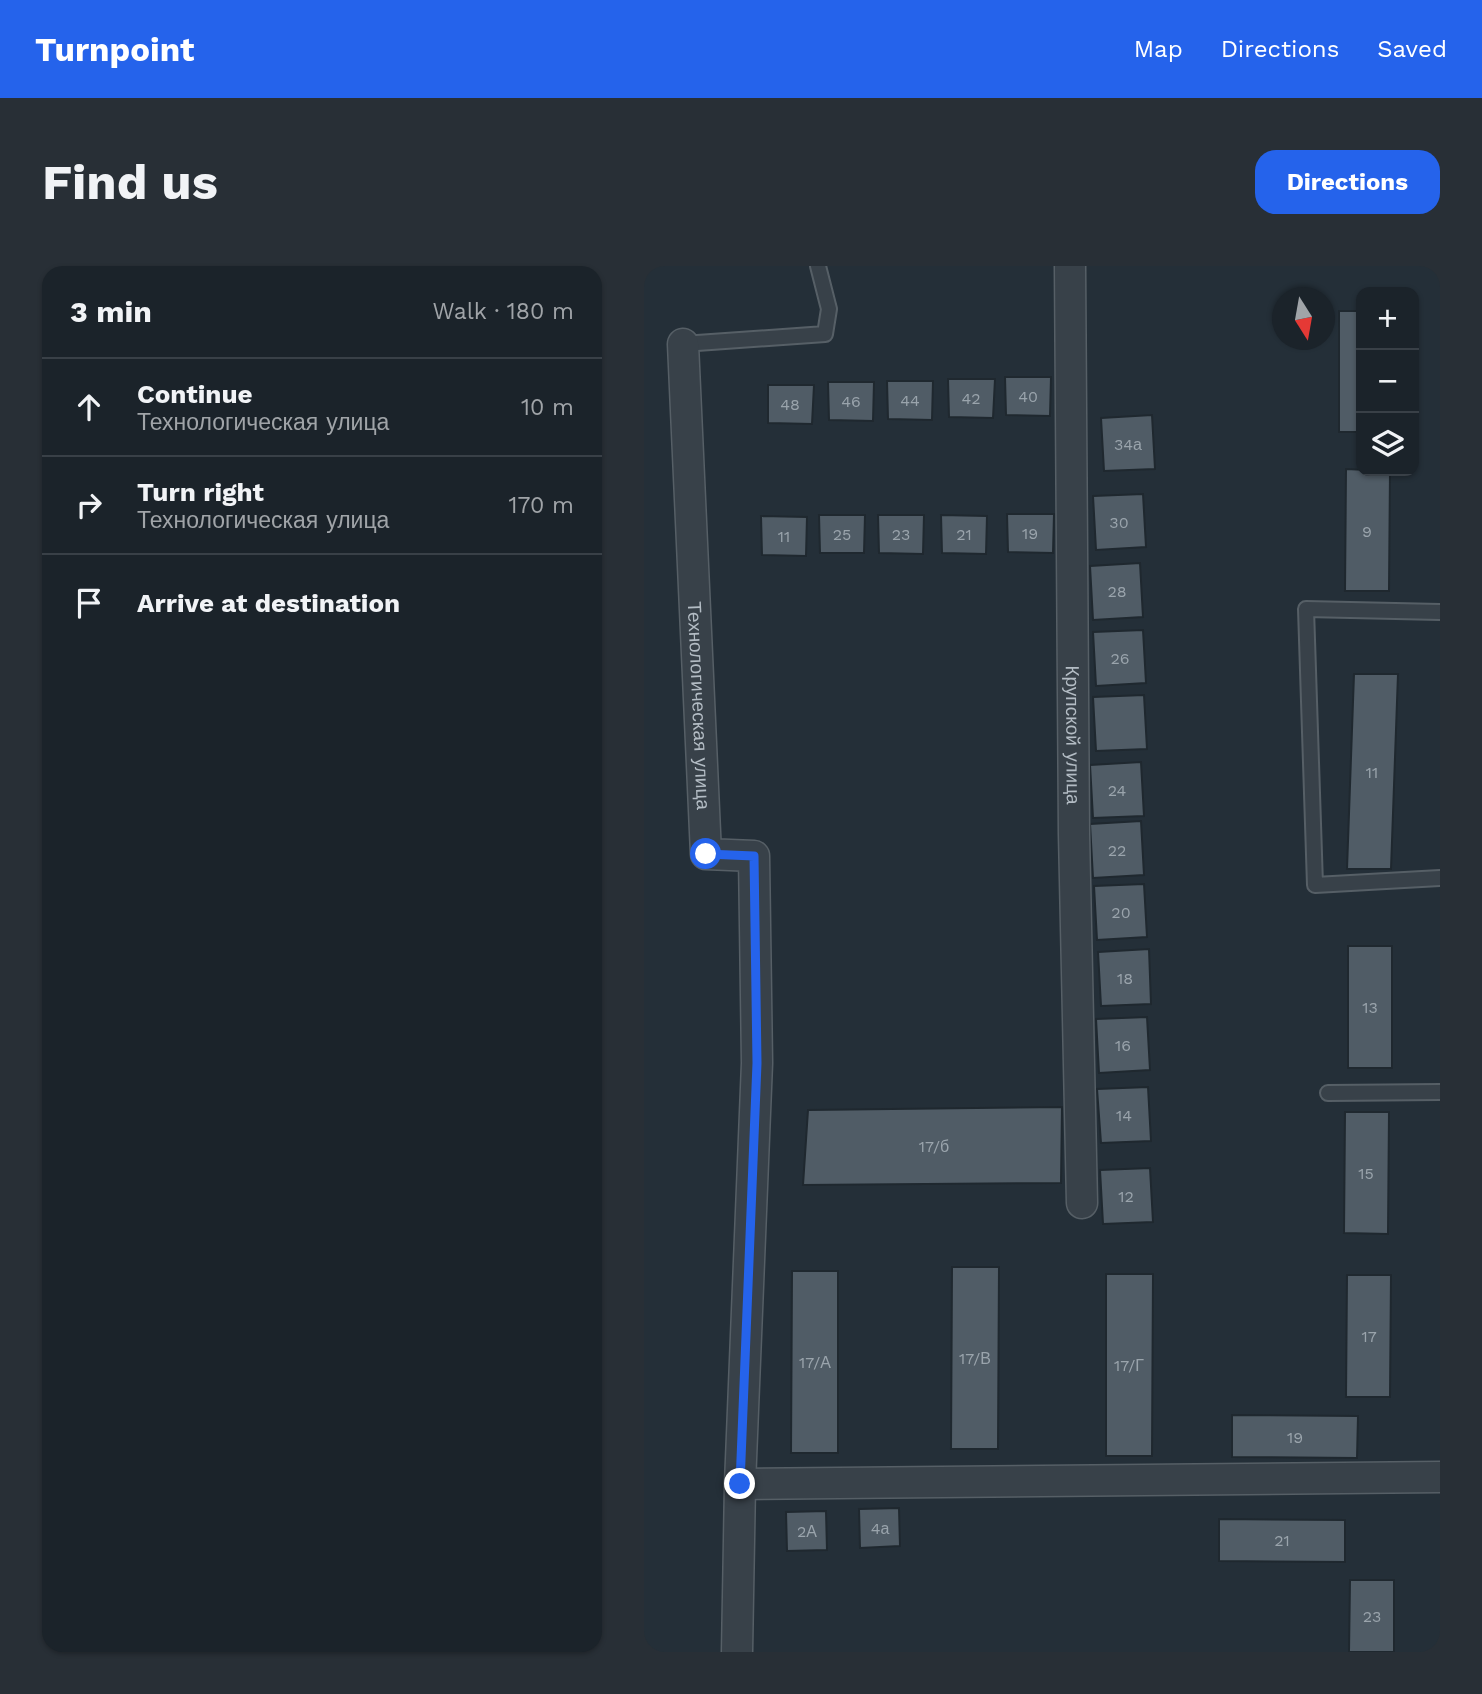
<!DOCTYPE html>
<html lang="en">
<head>
<meta charset="utf-8">
<style>
	:root { --surface:#1b232a; --page:#282f36; --text:#f1f3f6; --muted:#a0a4a8; --line:#394047; --accent:#2563eb }
	body { margin:0; font-family:"Work Sans",sans-serif; background:var(--page); color:var(--text) }
	.controls { position:absolute; right:21px; top:21px; display:grid; overflow:hidden; border-radius:14px; box-shadow:0 2px 5px #0004 }
	.controls button { width:63px; height:63px; display:grid; place-items:center; padding:0; border:0; border-bottom:2px solid var(--line); background:var(--surface); color:var(--text); font:35px sans-serif }
	.compass { position:absolute; left:628px; top:21px; width:63px; height:63px; border-radius:50%; background:var(--surface); box-shadow:0 2px 5px #0004; rotate:169deg }
	.stop { position:absolute; width:21px; height:21px; margin:-16px; border:5px solid #2563eb; border-radius:50%; background:#fff }
	.stop.end { background:#2563eb; border-color:#fff; box-shadow:0 2px 7px #0008 }
	.list { margin:0; padding:0; list-style:none }
	h2 { display:flex; justify-content:space-between; align-items:center; height:91px; margin:0; padding:0 28px; font-size:30px }
	h2 small { font-size:23px; font-weight:400; color:var(--muted) }
	.list li { display:grid; grid-template-columns:46px 1fr auto; gap:21px; align-items:center; box-sizing:border-box; height:98px; padding:0 28px; border-top:2px solid var(--line) }
	.list b { display:block; font-size:26px; white-space:nowrap }
	.list p { margin:0; font-size:23px; white-space:nowrap; color:var(--muted) }
	.list em { font-size:23px; font-style:normal; color:var(--muted) }
	.icon { flex:none; width:38px; height:38px; fill:none; stroke:currentColor; stroke-width:2; stroke-linecap:round; stroke-linejoin:round }
	.map { position:relative; flex:none; width:796px; height:1386px; overflow:hidden; border-radius:21px }
	header { display:flex; align-items:center; gap:42px; box-sizing:border-box; height:98px; padding:0 35px; background:var(--accent); color:#fff }
	header strong { font-size:33px }
	nav { display:flex; gap:38px; margin-inline-start:auto; font-size:24px }
	.intro { display:flex; align-items:center; justify-content:space-between; box-sizing:border-box; height:168px; padding:0 42px }
	h1 { margin:0; font-size:49px }
	.button { padding:18px 32px; border-radius:21px; background:var(--accent); color:#fff; font-size:24px; font-weight:700 }
	main { display:flex; gap:42px; padding:0 42px }
	aside { flex:1; background:var(--surface); border-radius:21px; box-shadow:0 2px 5px #0004 }
	.map>svg:first-child { display:block }
	.building { fill:#505c66; stroke:#1f282f; stroke-width:2 }
	.lines { fill:none; stroke-linecap:round; stroke-linejoin:round }
	.lane-casing { stroke:#565f66; stroke-width:18 }
	.street-casing { stroke:#565f66; stroke-width:33 }
	.lane { stroke:#384149; stroke-width:14 }
	.street { stroke:#384149; stroke-width:30 }
	.route { stroke:#2563eb; stroke-width:9 }
	.labels { text-anchor:middle; stroke-width:7; stroke-linejoin:round; paint-order:stroke }
	.number-label { font-size:16px; fill:#9aa4ac }
	.street-label { font-size:19px; fill:#b3bcc4; stroke:#1d262d }
</style>
</head>
<body>
<header>
<strong>Turnpoint</strong>
<nav><a>Map</a><a>Directions</a><a>Saved</a></nav>
</header>
<div class="intro"><h1>Find us</h1><a class="button">Directions</a></div>
<main>
<aside>
<h2>3 min<small>Walk · 180 m</small></h2>
<ul class="list">
<li><svg class="icon" aria-label="ahead" viewBox="0 0 24 24"><path d="M12 20V5M6 11l6-6 6 6"/></svg><div><b>Continue</b><p>Технологическая улица</p></div><em>10 m</em></li>
<li><svg class="icon" aria-label="right" viewBox="0 0 24 24"><path d="M7 20v-9h11M14 6l5 5-5 5"/></svg><div><b>Turn right</b><p>Технологическая улица</p></div><em>170 m</em></li>
<li><svg class="icon" aria-label="arrive" viewBox="0 0 24 24"><path d="M6 21V4h12l-3 4 3 4H6"/></svg><div><b>Arrive at destination</b></div></li>
</ul>
</aside>
<div class="map">
<svg width="796" height="1386" viewBox="0 0 796 1386">
	<rect width="100%" height="100%" fill="#242f38"/>
	<g class="building">
		<rect x="695" y="45" width="22" height="121"/>
		<polygon points="361,111 407,111 406,150 362,149"/>
		<polygon points="304,113 351,113 349,152 305,151"/>
		<polygon points="243,115 289,115 288,154 244,153"/>
		<polygon points="184,116 230,116 229,155 185,154"/>
		<polygon points="124,119 170,119 168,158 124,157"/>
		<polygon points="508,149 511,203 460,205 457,152"/>
		<polygon points="702,203 746,205 745,325 701,325"/>
		<polygon points="499,228 502,281 452,284 449,230"/>
		<polygon points="363,248 410,248 409,287 364,286"/>
		<polygon points="175,249 221,249 220,287 176,287"/>
		<polygon points="234,249 280,249 279,288 235,287"/>
		<polygon points="297,249 343,250 342,288 298,287"/>
		<polygon points="117,250 163,251 162,290 118,289"/>
		<polygon points="496,297 499,351 449,354 446,300"/>
		<polygon points="499,364 502,417 452,420 449,366"/>
		<polygon points="710,408 754,408 747,603 703,603"/>
		<polygon points="500,429 503,483 452,485 449,431"/>
		<polygon points="497,496 500,550 449,552 446,499"/>
		<polygon points="497,555 500,609 449,612 446,558"/>
		<polygon points="500,618 503,671 453,674 450,620"/>
		<rect x="704" y="680" width="44" height="122"/>
		<polygon points="505,683 507,738 457,740 454,686"/>
		<polygon points="503,751 506,804 455,807 452,753"/>
		<polygon points="504,821 507,875 457,877 453,823"/>
		<polygon points="418,841 417,917 159,919 164,844"/>
		<polygon points="701,846 745,846 744,968 700,967"/>
		<polygon points="506,902 509,956 459,958 456,904"/>
		<polygon points="308,1001 355,1001 354,1183 307,1183"/>
		<polygon points="148,1005 194,1005 194,1187 147,1187"/>
		<polygon points="462,1008 509,1008 508,1190 462,1190"/>
		<polygon points="703,1009 747,1009 746,1131 702,1131"/>
		<polygon points="588,1149 714,1150 713,1192 588,1191"/>
		<polygon points="255,1242 256,1280 216,1282 215,1243"/>
		<polygon points="182,1245 183,1284 143,1285 142,1246"/>
		<polygon points="575,1253 701,1254 701,1296 575,1295"/>
		<polygon points="706,1314 750,1314 750,1386 705,1386"/>
	</g>
	<g class="lines">
		<g class="lane-casing">
			<g id="lane">
				<polyline points="39,78 181,68 185,43 174,0"/>
				<polyline points="796,346 662,343 671,619 796,612"/>
				<polyline points="684,827 796,826"/>
			</g>
		</g>
		<g class="street-casing">
			<g id="street">
				<path id="s1" d="M426,0L430,568L438,937"/>
				<path id="s2" d="M39,78L62,588L110,590L113,797L96,1218L93,1386"/>
				<polyline points="96,1218 796,1211"/>
			</g>
		</g>
		<use href="#lane" class="lane"/>
		<use href="#street" class="street"/>
	</g>
	<g class="lines">
		<polyline class="route" points="62,588 110,590 113,797 96,1218"/>
	</g>
	<g class="labels">
		<g class="number-label">
			<text x="384" y="136">40</text>
			<text x="327" y="138">42</text>
			<text x="266" y="140">44</text>
			<text x="207" y="141">46</text>
			<text x="146" y="144">48</text>
			<text x="484" y="184">34а</text>
			<text x="475" y="262">30</text>
			<text x="723" y="271">9</text>
			<text x="386" y="273">19</text>
			<text x="198" y="274">25</text>
			<text x="257" y="274">23</text>
			<text x="320" y="274">21</text>
			<text x="140" y="276">11</text>
			<text x="473" y="331">28</text>
			<text x="476" y="398">26</text>
			<text x="728" y="512">11</text>
			<text x="473" y="530">24</text>
			<text x="473" y="590">22</text>
			<text x="477" y="652">20</text>
			<text x="481" y="718">18</text>
			<text x="726" y="747">13</text>
			<text x="479" y="785">16</text>
			<text x="480" y="855">14</text>
			<text x="290" y="886">17/б</text>
			<text x="722" y="913">15</text>
			<text x="482" y="936">12</text>
			<text x="725" y="1076">17</text>
			<text x="331" y="1098">17/В</text>
			<text x="171" y="1102">17/А</text>
			<text x="485" y="1105">17/Г</text>
			<text x="651" y="1177">19</text>
			<text x="236" y="1268">4а</text>
			<text x="163" y="1271">2А</text>
			<text x="638" y="1280">21</text>
			<text x="728" y="1356">23</text>
		</g>
		<g class="street-label">
			<text dy="7" stroke="none"><textPath href="#s2" startOffset="362">Технологическая улица</textPath></text>
			<text dy="7" stroke="none"><textPath href="#s1" startOffset="469">Крупской улица</textPath></text>
		</g>
	</g>
</svg>
<div class="controls">
<button>+</button>
<button>−</button>
<button><svg class="icon" aria-label="layers" viewBox="0 0 24 24"><path d="M12 4l9 5-9 5-9-5zM3 14l9 5 9-5"/></svg></button>
</div>
<svg class="compass" viewBox="-18 -18 36 36"><path d="M0-13l5 13h-10z" fill="#e53935"/><path d="M0 13l5-13h-10z" fill="#a0a4a8"/></svg>
<div class="stop" style="left:62px;top:588px"></div>
<div class="stop end" style="left:96px;top:1218px"></div>
</div>
</main>
</body>
</html>
